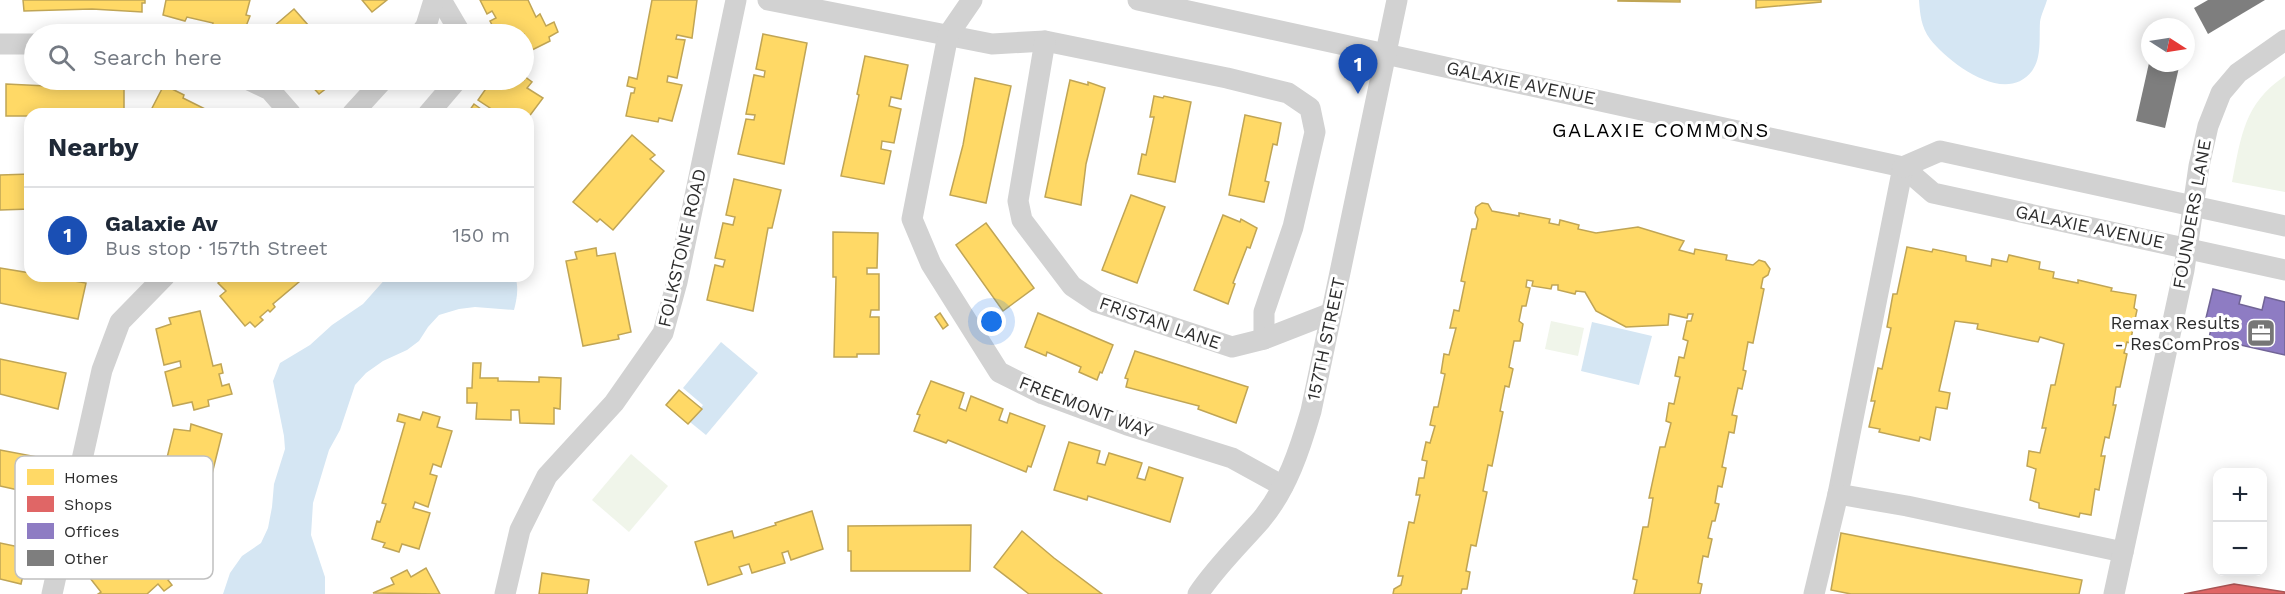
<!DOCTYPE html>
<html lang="en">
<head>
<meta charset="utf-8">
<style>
	:root { --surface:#fff; --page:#f2f2f3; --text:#1f2937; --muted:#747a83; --line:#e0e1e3; --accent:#111827 }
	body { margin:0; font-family:"Work Sans",sans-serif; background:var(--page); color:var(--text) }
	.controls { position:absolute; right:18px; bottom:18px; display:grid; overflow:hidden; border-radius:12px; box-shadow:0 3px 15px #0003 }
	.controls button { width:54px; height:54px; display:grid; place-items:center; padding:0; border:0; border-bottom:2px solid var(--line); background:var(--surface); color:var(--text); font:30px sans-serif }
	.compass { position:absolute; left:2141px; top:18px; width:54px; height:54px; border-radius:50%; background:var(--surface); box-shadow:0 3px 15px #0003; rotate:102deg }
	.you { position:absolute; left:992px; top:322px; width:21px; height:21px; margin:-15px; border:4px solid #fff; border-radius:50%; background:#1a73e8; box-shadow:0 0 0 9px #1a73e833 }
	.badge { display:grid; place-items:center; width:39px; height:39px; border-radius:50%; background:var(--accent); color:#fff; font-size:20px; font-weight:700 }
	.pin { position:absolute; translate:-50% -50px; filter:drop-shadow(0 2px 3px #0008) }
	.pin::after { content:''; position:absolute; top:32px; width:21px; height:18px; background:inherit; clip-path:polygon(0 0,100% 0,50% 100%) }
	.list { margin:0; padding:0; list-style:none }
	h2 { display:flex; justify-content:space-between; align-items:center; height:78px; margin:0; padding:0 24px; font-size:26px }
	h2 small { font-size:20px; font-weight:400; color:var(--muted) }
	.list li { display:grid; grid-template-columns:39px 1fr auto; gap:18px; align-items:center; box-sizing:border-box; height:96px; padding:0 24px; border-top:2px solid var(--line) }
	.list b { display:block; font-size:22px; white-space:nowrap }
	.list p { margin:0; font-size:20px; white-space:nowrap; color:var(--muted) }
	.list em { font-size:20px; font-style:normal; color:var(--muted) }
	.icon { flex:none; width:33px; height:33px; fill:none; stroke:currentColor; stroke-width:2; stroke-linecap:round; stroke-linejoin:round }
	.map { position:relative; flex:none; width:2285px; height:594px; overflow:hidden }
	.search { position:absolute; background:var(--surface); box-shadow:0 3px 15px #0003; left:24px; top:24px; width:510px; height:66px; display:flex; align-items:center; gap:15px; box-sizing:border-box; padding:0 21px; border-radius:33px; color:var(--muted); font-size:22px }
	.panel { position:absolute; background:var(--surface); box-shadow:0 3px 15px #0003; left:24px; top:108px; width:510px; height:174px; border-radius:18px }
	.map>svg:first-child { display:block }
	.green { fill:#f0f5ea }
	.water { fill:#d5e6f3 }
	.homes { fill:#ffd966; stroke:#c0a555; stroke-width:1.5 }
	.shops { fill:#e06666; stroke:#a55; stroke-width:1.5 }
	.offices { fill:#8e7cc3; stroke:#716496; stroke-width:1.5 }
	.building { fill:#7e7e7e }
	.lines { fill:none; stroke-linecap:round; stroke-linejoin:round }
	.minor { stroke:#d2d2d2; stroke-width:21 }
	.labels { text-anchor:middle; stroke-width:6; stroke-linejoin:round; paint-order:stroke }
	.street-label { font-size:18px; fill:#2d2d2d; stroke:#fff }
	.poi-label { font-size:18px; fill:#2d2d2d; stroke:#fff; text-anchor:end }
	.neighbourhood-label { font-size:20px; letter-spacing:1.5px; fill:#000; stroke:#fff }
	.key { fill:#fff; stroke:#c0c0c0; stroke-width:1.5 }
	.key-label { font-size:16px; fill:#2d2d2d }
</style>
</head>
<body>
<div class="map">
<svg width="2285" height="594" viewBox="0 0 2285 594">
	<rect width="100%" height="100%" fill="#fff"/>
	<g class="green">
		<path d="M2285,76V192L2232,182C2241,137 2244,103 2285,76Z"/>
		<polygon points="1551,321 1584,328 1578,356 1545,349"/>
		<polygon points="631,454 668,486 629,532 592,500"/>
	</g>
	<g class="water">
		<path d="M1919,0H2047C2045,7 2041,15 2040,22C2039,38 2042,57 2032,71C2005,106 1949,63 1930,39C1921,27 1920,14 1919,0Z"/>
		<path d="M388,276H515C519,287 517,299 514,310L475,307L459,309L439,315L428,327L419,341L407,350L383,361L366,373L355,385L340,430L329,450L313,503L311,535L325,577V594H223L230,573L242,556L261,543L268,528L272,507L274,484L285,449L284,436L273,381L280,363L310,345L332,325L363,304Z"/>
		<polygon points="1592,322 1652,336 1639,385 1581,371"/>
		<polygon points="721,342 758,373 706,435 690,422 703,405 683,388"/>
	</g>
	<g class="homes">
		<polygon points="23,0 145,0 145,3 142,3 142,12 92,9 24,11"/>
		<polygon points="166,0 250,0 246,15 250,16 243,34 212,27 213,23 187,17 185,21 163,15"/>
		<polygon points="362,0 387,0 372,12"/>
		<polygon points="480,0 528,0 536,17 540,14 546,26 554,22 558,32 549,37 550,41 524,54 524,34 497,34 490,21 496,18 492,11 487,14"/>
		<polygon points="652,0 697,0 692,38 677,35 676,39 685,40 677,78 668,76 667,82 682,85 672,121 659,118 658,122 626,116 631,93 634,93 635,88 627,86 629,77 637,79"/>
		<polygon points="1618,0 1680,0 1680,2 1618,1"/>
		<polygon points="1756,0 1821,0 1821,2 1756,8"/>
		<polygon points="294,9 316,34 268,34 266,33"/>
		<polygon points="763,34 807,43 784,164 738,154 746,119 754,120 755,115 746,114 754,75 764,77 765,71 756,69"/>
		<polygon points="865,56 908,65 901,99 891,97 889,106 901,109 894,143 882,141 881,149 891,151 884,184 841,176 859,95 857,94"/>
		<polygon points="524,76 532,82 527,88 543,98 528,118 528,114 495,114 496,112 478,100 492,80 524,80"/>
		<polygon points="975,78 1011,86 986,203 950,195 963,145"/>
		<polygon points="306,80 337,80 319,94"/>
		<polygon points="1070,80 1088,85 1088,82 1105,88 1086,164 1081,205 1045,197"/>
		<polygon points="6,84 47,86 124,84 124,114 30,114 30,116 6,116"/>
		<polygon points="164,85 184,95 183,98 215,114 149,114"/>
		<polygon points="1154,96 1163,98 1164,96 1191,102 1175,182 1138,174 1142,154 1146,155 1154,117 1150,117"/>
		<polygon points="474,104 488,114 467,114"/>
		<polygon points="1245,115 1281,123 1277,145 1273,144 1265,181 1269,182 1264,202 1229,195"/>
		<polygon points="632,135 655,155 650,159 664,171 613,230 600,219 597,222 573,202"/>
		<polygon points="30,174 30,209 0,210 0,175"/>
		<polygon points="734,179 781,190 772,228 768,228 753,311 707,300 715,265 723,267 725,260 715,258 723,223 733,225 735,217 726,215"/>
		<polygon points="1131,195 1165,207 1137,283 1102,270"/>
		<polygon points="1482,203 1488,204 1492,211 1519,216 1519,213 1550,219 1549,223 1559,225 1560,220 1579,225 1578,229 1596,233 1638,227 1684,241 1679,250 1694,254 1695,249 1727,255 1726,260 1753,265 1759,260 1765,262 1770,269 1768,275 1763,278 1761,288 1764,289 1753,343 1748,342 1743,370 1746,371 1742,389 1738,388 1732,415 1737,416 1734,433 1729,432 1722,467 1726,468 1722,487 1718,486 1715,503 1719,504 1715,521 1712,521 1708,538 1712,539 1708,557 1703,556 1698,583 1702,584 1700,594 1634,594 1637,580 1633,579 1643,527 1648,527 1653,498 1649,498 1660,447 1665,447 1671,423 1666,421 1669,403 1674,404 1680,377 1675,376 1679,357 1684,358 1688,341 1683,339 1687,321 1691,321 1693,314 1688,314 1687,318 1669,314 1668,325 1626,327 1596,311 1585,292 1576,291 1575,294 1558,290 1558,285 1552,285 1551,289 1532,286 1533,281 1527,280 1526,287 1530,288 1526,306 1522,306 1519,321 1523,324 1520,341 1514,341 1509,367 1513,369 1509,387 1505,386 1500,411 1503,412 1492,466 1488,465 1483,491 1487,492 1476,546 1471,545 1466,571 1470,572 1467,589 1462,589 1461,594 1393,594 1394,589 1401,585 1403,576 1398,576 1409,522 1414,523 1420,495 1416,495 1419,478 1424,478 1427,461 1422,460 1426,442 1430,443 1435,426 1430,425 1434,407 1438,407 1445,374 1441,373 1444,354 1449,355 1456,328 1450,328 1454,310 1459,311 1465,282 1461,281 1472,229 1476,229 1478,219 1475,213 1476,207"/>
		<polygon points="1223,215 1240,222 1241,219 1257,228 1250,248 1247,247 1233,283 1235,284 1228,304 1194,290"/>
		<polygon points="986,223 1034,288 1003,311 956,245"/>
		<polygon points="833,232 878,233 877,268 867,268 867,274 879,274 879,310 871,310 870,317 879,317 879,354 857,354 857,357 834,357 836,277 833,277"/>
		<polygon points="1907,247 1932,252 1933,249 1966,256 1966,261 1991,266 1992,259 2007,262 2009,255 2040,262 2039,269 2054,272 2053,278 2078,283 2078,280 2112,288 2111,291 2136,295 2134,308 2137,310 2130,343 2127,342 2124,353 2127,354 2120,387 2116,387 2113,405 2116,405 2109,438 2105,437 2101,456 2105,456 2099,490 2095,489 2091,515 2080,513 2079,517 2039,508 2039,503 2030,500 2036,469 2027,466 2029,451 2040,453 2046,428 2042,428 2051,385 2055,385 2064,344 2040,337 2038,342 1977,329 1978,324 1955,321 1939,391 1950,393 1947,409 1936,407 1930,440 1920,437 1919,441 1879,432 1880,429 1869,427 1875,401 1871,401 1878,368 1882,369 1891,328 1887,327 1893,294 1897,294"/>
		<polygon points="596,248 597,256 615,253 631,332 618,335 619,339 583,346 566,261 577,259 575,252"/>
		<polygon points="0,268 30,273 30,276 45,276 86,283 78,319 0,303"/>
		<polygon points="226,276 306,276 273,304 275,307 270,312 268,310 260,317 263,320 255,327 250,322 245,326 220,296 226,291 218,283"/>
		<polygon points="200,311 213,366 221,364 223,373 219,374 222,386 229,384 232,394 208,400 209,406 194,410 192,402 173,406 165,372 181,367 180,361 164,365 156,329 171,324 169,318"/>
		<polygon points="940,313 948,325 943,329 935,317"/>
		<polygon points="1038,313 1113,345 1102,373 1100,372 1097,380 1079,372 1081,367 1047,352 1046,356 1025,347"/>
		<polygon points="1135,351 1248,387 1236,423 1198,409 1199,406 1126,387 1128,379 1125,378"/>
		<polygon points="0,359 66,373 58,409 0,394"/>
		<polygon points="473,363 481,363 480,378 498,378 498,381 539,382 539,377 561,378 560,409 554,408 554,424 520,423 519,410 511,410 511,420 476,419 477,403 467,403 467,388 472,388"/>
		<polygon points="931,381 964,393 959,408 966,411 971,396 1003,409 999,420 1007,423 1010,413 1045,426 1031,467 1028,466 1026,472 948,440 946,443 914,431 920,415 917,414"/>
		<polygon points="679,390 702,409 688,424 666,405"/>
		<polygon points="423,412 440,417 437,427 452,431 441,467 433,464 430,474 437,476 428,507 415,502 413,508 430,513 419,549 402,544 399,552 383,547 385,543 372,539 377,521 380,522 386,504 382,503 405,423 397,421 399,414 420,420"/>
		<polygon points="191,424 222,434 200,522 184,518 183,523 168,519 171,510 153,506 162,471 176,474 177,469 165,466 174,429 190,431"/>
		<polygon points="1069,442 1100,451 1097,463 1105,465 1109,453 1142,463 1137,478 1145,480 1149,467 1183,478 1170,522 1088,496 1087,500 1054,490"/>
		<polygon points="0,450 48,459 41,495 0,486"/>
		<polygon points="812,511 823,549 791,560 788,551 782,553 785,563 752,573 749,564 739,567 742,574 708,585 695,542 732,531 734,538 776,525 775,523"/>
		<polygon points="971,525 970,571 851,571 851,551 848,551 848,526"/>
		<polygon points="153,527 163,540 169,535 178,546 175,548 193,569 183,577 178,571 168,580 172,585 164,591 158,584 147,594 98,594 101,592 90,578 119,555 127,566 133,562 124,551"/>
		<polygon points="1022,531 1054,558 1102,594 1029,594 994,567"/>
		<polygon points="1841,533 2082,580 2079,594 1851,594 1831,590"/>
		<polygon points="0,543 29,549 21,584 0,579"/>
		<polygon points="426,568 440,594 373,593 394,584 391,578 407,570 411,577"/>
		<polygon points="542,573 589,580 587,594 539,594"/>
	</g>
	<polygon class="shops" points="2234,584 2285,592 2285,594 2184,594"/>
	<polygon class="offices" points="2213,289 2241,296 2239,304 2262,310 2265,297 2285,302 2285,355 2209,338 2213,320 2206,318"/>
	<g class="building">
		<polygon points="2208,0 2265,0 2208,34 2194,8"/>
		<polygon points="2149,63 2180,63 2165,128 2136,121"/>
	</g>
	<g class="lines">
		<g class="minor">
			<polyline points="441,0 461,34"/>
			<polyline points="768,0 992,44 1045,41 1227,78 1288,93 1310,108 1315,132 1293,227 1264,312 1264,339"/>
			<polyline points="972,0 948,35 912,219 931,264 999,372 1043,394 1127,425 1232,458 1283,486"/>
			<polyline points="1138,0 1903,167 1933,193 2285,270"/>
			<polyline points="420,34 426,26 434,0"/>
			<polyline points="1045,41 1018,201 1022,220 1072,286 1096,302 1232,347 1264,339 1331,313"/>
			<polyline points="0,44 34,44"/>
			<polyline points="249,80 270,90 291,114"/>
			<polyline points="352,114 383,80"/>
			<polyline points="428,114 457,80"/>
			<polyline points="1903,167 1838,494 1907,506 2123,552"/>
			<polyline points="1903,167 1940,151 2285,226"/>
			<polyline points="52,594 102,370 120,322 165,276"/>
			<polyline points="505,594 520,530 547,476 614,403 663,333 677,282 736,0"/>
			<path d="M1198,594C1216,567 1239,545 1261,520C1287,489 1300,449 1311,411L1397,0"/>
			<polyline points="1814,594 1838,494"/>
			<polyline points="2114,594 2184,270 2199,166 2208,126 2221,93 2238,73 2285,40"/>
		</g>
	</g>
	<defs>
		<g id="office-square" transform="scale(1.5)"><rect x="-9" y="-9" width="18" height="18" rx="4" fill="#767676" stroke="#fff"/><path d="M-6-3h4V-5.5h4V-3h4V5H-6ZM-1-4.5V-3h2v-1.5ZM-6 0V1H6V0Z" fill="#fff"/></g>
	</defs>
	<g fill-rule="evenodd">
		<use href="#office-square" x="2261" y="333"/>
	</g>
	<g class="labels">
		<g class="street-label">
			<text transform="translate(1521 83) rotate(12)" y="6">GALAXIE AVENUE</text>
			<text transform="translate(2192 214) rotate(-80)" y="6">FOUNDERS LANE</text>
			<text transform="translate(2090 227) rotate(12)" y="6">GALAXIE AVENUE</text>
			<text transform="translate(682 248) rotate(-77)" y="6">FOLKSTONE ROAD</text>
			<text transform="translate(1160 323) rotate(19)" y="6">FRISTAN LANE</text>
			<text transform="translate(1326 339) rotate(-78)" y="6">157TH STREET</text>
			<text transform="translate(1086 407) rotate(21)" y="6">FREEMONT WAY</text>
		</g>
		<g class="poi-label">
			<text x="2240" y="329">Remax Results<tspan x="2240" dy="21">- ResComPros</tspan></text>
		</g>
		<g class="neighbourhood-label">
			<text x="1661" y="137">GALAXIE COMMONS</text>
		</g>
	</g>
	<rect x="15" y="456" width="198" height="123" rx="9" class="key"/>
	<rect x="27" y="469" width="27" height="16" fill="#ffd966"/>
	<rect x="27" y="496" width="27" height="16" fill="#e06666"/>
	<rect x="27" y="523" width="27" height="16" fill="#8e7cc3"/>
	<rect x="27" y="550" width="27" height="16" fill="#7e7e7e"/>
	<g class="key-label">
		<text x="64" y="483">Homes</text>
		<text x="64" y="510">Shops</text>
		<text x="64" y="537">Offices</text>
		<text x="64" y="564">Other</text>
	</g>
</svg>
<div class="controls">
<button>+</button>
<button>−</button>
</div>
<svg class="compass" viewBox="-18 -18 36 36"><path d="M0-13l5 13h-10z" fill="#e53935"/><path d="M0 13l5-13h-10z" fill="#747a83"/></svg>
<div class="you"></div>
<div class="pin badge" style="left:1358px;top:94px;background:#1a4fb4">1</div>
<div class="search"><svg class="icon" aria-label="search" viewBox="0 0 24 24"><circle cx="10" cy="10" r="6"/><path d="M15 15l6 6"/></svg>Search here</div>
<section class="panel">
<h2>Nearby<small></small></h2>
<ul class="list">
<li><span class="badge" style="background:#1a4fb4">1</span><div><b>Galaxie Av</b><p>Bus stop · 157th Street</p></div><em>150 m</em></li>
</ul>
</section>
</div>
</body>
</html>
